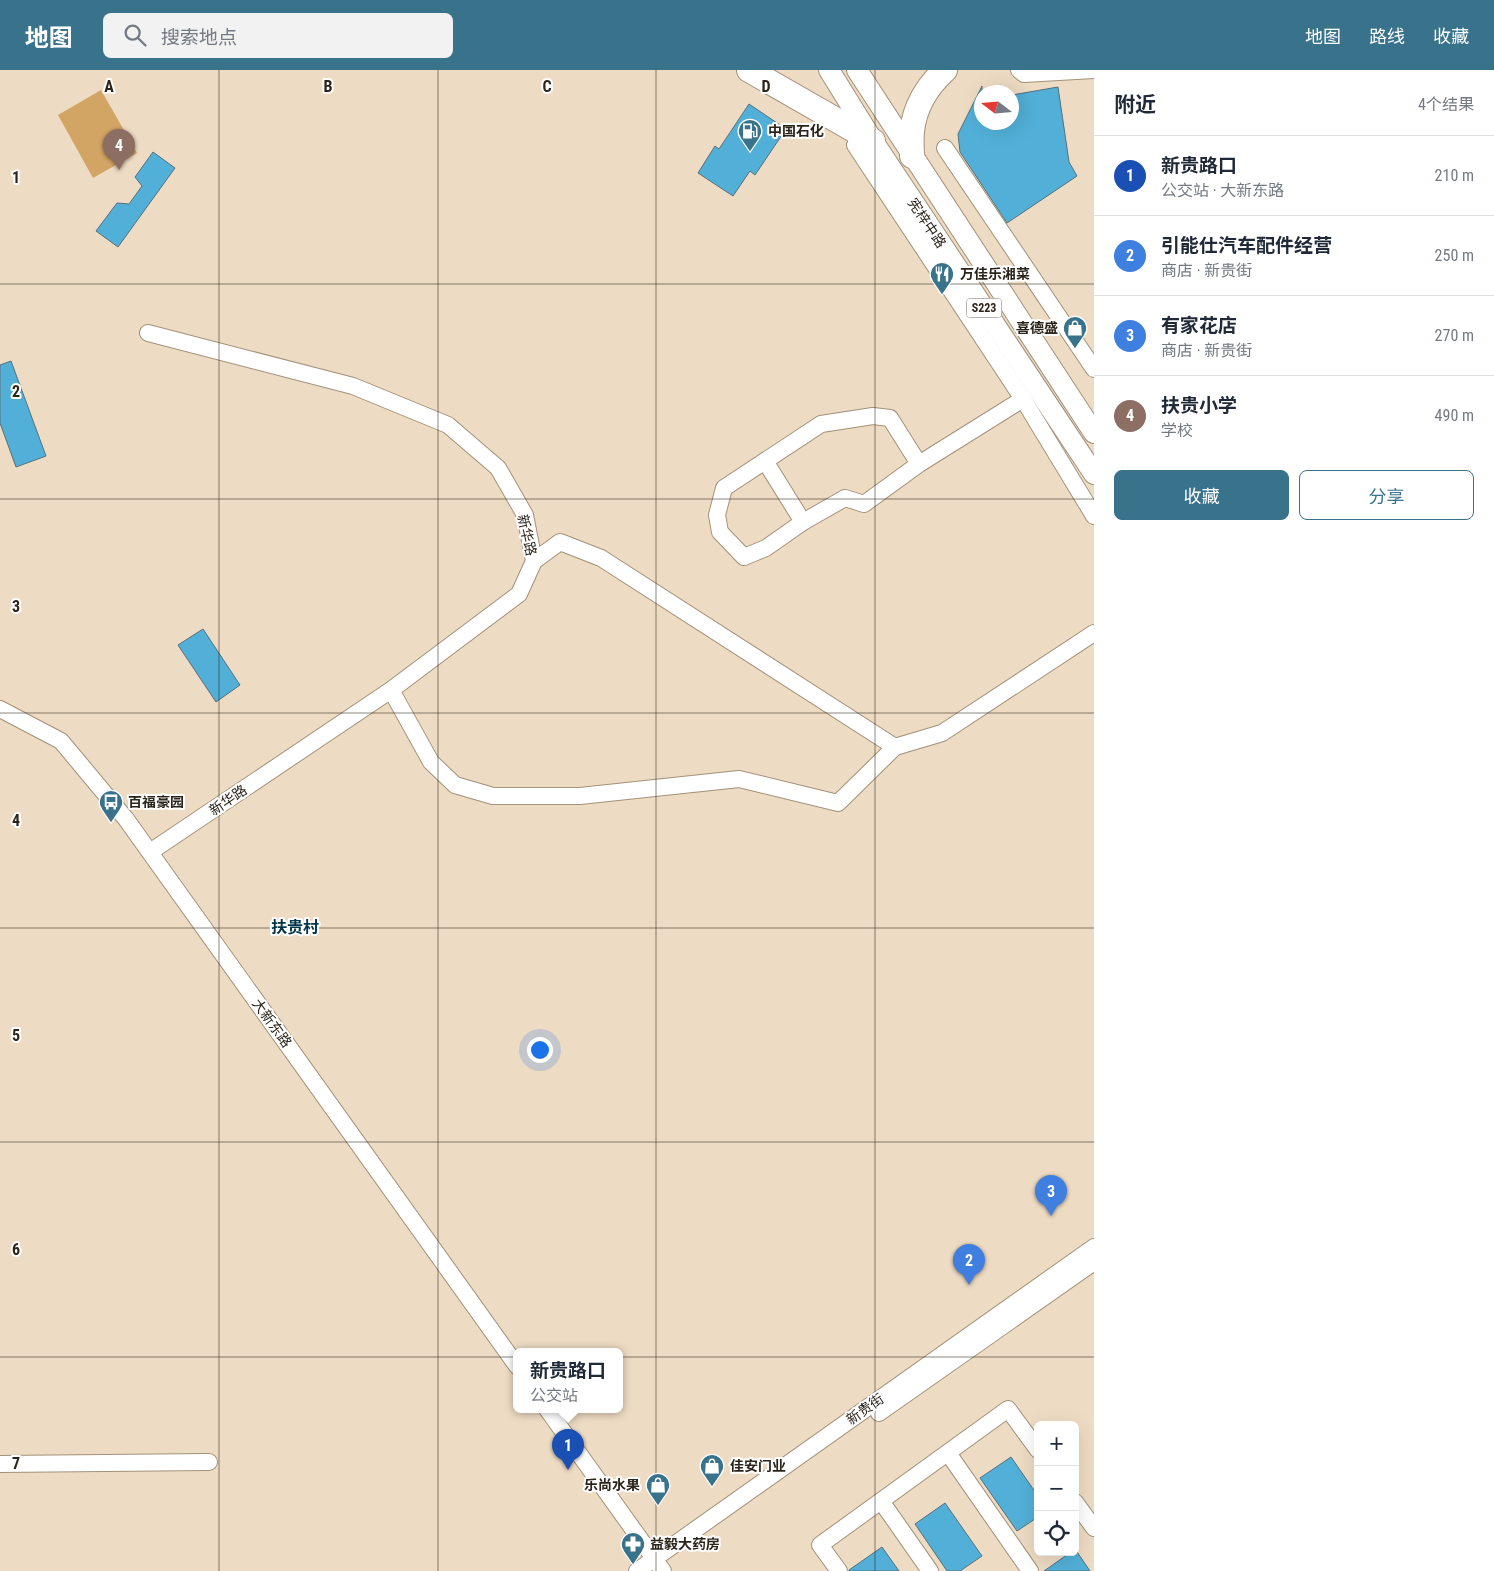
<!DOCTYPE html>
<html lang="zh">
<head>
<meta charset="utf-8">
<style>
	:root { --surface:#fff; --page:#f2f2f3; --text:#1f2937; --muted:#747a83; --line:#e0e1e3; --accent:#39728b }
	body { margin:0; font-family:"Roboto Condensed","Noto Sans SC",sans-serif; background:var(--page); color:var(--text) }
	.controls { position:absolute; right:15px; bottom:15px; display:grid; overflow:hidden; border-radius:8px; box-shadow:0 5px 20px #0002 }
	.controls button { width:45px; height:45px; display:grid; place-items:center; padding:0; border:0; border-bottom:1px solid var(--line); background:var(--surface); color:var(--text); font:25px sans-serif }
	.compass { position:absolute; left:974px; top:15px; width:45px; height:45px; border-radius:50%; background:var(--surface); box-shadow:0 5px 20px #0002; rotate:286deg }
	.you { position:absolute; left:539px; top:979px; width:18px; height:18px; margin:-12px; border:4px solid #fff; border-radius:50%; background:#1a73e8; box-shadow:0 0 0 8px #1a73e833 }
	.badge { display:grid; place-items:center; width:32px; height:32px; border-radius:50%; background:var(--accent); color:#fff; font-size:16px; font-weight:700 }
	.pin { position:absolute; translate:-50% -41px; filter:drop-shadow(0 1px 2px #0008) }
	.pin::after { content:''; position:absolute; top:26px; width:18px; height:15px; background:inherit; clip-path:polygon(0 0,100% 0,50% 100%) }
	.popup { position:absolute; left:513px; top:1278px; width:110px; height:65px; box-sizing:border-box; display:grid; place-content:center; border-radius:8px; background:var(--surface); filter:drop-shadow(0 1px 4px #0005); font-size:16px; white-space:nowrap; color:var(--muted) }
	.popup b { font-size:19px; color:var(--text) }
	.popup::after { content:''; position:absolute; left:50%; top:100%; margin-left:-10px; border:10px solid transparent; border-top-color:var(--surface) }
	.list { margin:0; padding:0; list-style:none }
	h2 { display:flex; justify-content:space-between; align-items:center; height:65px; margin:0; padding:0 20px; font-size:21px }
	h2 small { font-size:16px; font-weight:400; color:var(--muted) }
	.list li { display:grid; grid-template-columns:32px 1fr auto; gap:15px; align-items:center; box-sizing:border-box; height:80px; padding:0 20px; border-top:1px solid var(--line) }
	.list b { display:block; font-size:19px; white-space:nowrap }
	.list p { margin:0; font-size:16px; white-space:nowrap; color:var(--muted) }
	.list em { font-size:16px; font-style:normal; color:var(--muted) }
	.actions { display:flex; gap:10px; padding:15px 20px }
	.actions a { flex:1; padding:11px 0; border:1px solid var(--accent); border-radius:8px; text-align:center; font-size:18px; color:var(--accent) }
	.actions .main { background:var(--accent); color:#fff }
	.icon { flex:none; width:28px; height:28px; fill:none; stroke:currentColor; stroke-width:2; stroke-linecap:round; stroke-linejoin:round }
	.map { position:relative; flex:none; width:1094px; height:1501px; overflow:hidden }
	header { display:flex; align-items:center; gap:30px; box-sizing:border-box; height:70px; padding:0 25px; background:var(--accent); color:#fff }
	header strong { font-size:24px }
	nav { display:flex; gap:28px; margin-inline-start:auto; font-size:18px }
	.search { width:350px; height:45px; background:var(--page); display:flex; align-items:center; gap:12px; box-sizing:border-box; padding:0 18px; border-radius:8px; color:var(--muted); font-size:19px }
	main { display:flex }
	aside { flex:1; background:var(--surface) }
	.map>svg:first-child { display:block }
	.green { fill:#d3a565 }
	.building { fill:#52b0d8; stroke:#54707d }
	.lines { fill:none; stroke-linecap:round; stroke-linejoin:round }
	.minor-casing { stroke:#a2917a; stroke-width:18 }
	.major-casing { stroke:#a2917a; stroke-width:22 }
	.highway-casing { stroke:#a2917a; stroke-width:26 }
	.minor { stroke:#fff; stroke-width:16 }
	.major { stroke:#fff; stroke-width:20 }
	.highway { stroke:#fff; stroke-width:24 }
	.grid { fill:none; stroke:#2b241b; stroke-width:1; stroke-opacity:0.55 }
	.labels { text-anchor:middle; stroke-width:4; stroke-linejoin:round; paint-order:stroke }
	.shield { fill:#fff; stroke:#6b665f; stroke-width:1 }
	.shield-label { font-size:12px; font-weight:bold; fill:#2b241b }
	.poi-label { font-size:14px; font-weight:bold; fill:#2b241b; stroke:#fff; text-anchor:start }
	.street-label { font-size:14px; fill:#2b241b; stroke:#fff }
	.quarter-label { font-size:16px; font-weight:bold; fill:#013548; stroke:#fff }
	.grid-label { font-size:16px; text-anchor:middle; font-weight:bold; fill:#2b241b; stroke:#fff; stroke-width:4; stroke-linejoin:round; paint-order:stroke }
</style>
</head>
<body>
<header>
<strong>地图</strong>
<div class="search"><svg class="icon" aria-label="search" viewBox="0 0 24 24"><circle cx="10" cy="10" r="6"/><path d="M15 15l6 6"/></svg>搜索地点</div>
<nav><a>地图</a><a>路线</a><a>收藏</a></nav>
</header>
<main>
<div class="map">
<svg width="1094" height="1501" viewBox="0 0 1094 1501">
	<rect width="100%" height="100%" fill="#eedbc3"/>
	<polygon class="green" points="101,20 137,83 93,108 58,45"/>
	<g class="building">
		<polygon points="982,16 982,52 1012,52 1012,25 1058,17 1069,92 1077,106 1007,153 960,82 958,64"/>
		<polygon points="749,34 786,59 755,105 750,101 733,126 698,103 715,76 719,79"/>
		<polygon points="153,82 175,98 118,177 96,161 117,133 129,134 142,116 135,107"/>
		<polygon points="11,291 46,386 16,397 0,353 0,295"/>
		<polygon points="203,559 240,615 216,632 178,575"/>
		<polygon points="1011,1387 1038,1426 1038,1447 1017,1461 980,1408"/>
		<polygon points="945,1433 982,1486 960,1501 947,1501 915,1454"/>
		<polygon points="882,1477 899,1501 849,1501 849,1500"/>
		<polygon points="1075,1479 1090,1501 1044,1501 1071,1482 1075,1482"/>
	</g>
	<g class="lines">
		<g class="minor-casing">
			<g id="minor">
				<polyline points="1019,0 1024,4 1094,0"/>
				<polyline points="855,75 1023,329 1094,446"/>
				<polyline points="945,78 1094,299"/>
				<polyline points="148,263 353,316 448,355 498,398 525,445 534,491 519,524 391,620 150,782"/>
				<polyline points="765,391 803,452"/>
				<polyline points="919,394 890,348 873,346 821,354 724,418 717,445 720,462 744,487 766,478 803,452 845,428 864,434 919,394 1023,329"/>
				<polyline points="534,491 560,472 601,488 895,677"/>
				<polyline points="391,620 431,692 455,715 493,726 580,726 739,709 838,733 895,677 942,663 1094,563"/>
				<polyline points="0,639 61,671 126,749 517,1296"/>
				<polyline points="547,1339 663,1501"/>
				<polyline points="879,1343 1094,1192"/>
				<polyline points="948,1383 1030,1501"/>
				<polyline points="0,1394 209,1392"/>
				<polyline points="881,1431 930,1501"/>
				<polyline points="1075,1432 1094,1458"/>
				<polyline points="637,1501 1094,1177"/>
				<polyline points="839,1501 820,1475 1008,1339 1038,1380"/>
			</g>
		</g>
		<g class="major-casing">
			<g id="major">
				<polyline points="829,0 873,71 1094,404"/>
				<polyline points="857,0 1094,363"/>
			</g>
		</g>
		<g class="highway-casing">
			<g id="highway">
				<polyline points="749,0 873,71"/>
				<path d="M912,86C912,78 911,70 912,62C914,38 927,16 945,0"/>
			</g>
		</g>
		<use href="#minor" class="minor"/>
		<use href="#major" class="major"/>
		<use href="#highway" class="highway"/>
	</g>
	<path class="grid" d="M219,0V1501M438,0V1501M656,0V1501M875,0V1501M0,214H1094M0,429H1094M0,643H1094M0,858H1094M0,1072H1094M0,1287H1094"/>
	<defs>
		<g id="fuel-pin" transform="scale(1.25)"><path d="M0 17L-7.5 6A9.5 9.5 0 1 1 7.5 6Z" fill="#39728b" stroke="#fff"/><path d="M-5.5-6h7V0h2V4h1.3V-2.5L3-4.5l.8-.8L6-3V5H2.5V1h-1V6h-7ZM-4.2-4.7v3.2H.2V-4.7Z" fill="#fff"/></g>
		<g id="restaurant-pin" transform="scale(1.25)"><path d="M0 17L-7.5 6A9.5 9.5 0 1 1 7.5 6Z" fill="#39728b" stroke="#fff"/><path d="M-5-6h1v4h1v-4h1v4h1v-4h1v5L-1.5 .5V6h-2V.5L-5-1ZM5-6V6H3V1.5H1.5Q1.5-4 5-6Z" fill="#fff"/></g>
		<g id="shop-pin" transform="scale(1.25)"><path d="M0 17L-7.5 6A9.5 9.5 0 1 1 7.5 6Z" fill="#39728b" stroke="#fff"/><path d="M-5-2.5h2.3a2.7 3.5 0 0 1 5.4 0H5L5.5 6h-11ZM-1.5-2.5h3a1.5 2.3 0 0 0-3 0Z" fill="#fff"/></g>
		<g id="bus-pin" transform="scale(1.25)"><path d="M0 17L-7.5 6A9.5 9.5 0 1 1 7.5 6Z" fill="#39728b" stroke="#fff"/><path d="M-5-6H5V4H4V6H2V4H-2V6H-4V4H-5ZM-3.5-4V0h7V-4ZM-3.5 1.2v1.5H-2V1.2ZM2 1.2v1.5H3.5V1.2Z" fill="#fff"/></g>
		<g id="pharmacy-pin" transform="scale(1.25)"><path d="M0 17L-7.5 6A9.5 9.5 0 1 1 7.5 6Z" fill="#39728b" stroke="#fff"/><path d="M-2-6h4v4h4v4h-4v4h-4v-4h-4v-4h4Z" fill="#fff"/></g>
	</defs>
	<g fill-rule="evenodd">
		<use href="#fuel-pin" x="750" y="61"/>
		<use href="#restaurant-pin" x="942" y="204"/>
		<use href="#shop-pin" x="1075" y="258"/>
		<use href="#bus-pin" x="111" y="732"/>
		<use href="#shop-pin" x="712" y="1396"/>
		<use href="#shop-pin" x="658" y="1415"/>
		<use href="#pharmacy-pin" x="633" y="1474"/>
	</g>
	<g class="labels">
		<rect class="shield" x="966.5" y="228.5" width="35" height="19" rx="4"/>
		<g class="shield-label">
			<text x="984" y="242">S223</text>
		</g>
		<g class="poi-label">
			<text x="768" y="66">中国石化</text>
			<text x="960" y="209">万佳乐湘菜</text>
			<text x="1058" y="263" text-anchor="end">喜德盛</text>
			<text x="128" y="737">百福豪园</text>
			<text x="730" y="1401">佳安门业</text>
			<text x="640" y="1420" text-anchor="end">乐尚水果</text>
			<text x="650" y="1479">益毅大药房</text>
		</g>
		<g class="street-label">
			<text transform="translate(927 153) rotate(56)" y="5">宪梓中路</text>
			<text transform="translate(527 465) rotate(77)" y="5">新华路</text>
			<text transform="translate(228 730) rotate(-34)" y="5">新华路</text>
			<text transform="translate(272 953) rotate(54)" y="5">大新东路</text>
			<text transform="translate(865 1339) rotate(-35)" y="5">新贵街</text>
		</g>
		<g class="quarter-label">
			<text x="295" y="863">扶贵村</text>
		</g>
	</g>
	<g class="grid-label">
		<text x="109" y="22">A</text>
		<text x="328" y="22">B</text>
		<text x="547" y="22">C</text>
		<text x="766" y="22">D</text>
		<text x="16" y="113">1</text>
		<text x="16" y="327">2</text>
		<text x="16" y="542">3</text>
		<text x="16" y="756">4</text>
		<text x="16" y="971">5</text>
		<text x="16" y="1185">6</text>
		<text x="16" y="1399">7</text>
	</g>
</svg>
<div class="controls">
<button>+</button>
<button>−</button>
<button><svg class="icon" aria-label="locate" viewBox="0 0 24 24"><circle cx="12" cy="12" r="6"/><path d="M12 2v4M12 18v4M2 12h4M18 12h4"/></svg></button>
</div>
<svg class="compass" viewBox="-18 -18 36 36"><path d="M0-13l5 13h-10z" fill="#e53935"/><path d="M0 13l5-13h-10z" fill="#747a83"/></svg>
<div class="you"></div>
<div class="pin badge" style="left:568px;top:1400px;background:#1a4fb4">1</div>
<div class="popup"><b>新贵路口</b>公交站</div>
<div class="pin badge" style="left:969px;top:1215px;background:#3f7fe0">2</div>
<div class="pin badge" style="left:1051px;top:1146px;background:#3f7fe0">3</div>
<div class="pin badge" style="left:119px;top:100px;background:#8d6e63">4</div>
</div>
<aside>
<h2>附近<small>4个结果</small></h2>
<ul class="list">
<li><span class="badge" style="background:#1a4fb4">1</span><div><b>新贵路口</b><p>公交站 · 大新东路</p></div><em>210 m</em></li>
<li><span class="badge" style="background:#3f7fe0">2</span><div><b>引能仕汽车配件经营</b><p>商店 · 新贵街</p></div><em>250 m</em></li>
<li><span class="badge" style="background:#3f7fe0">3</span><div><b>有家花店</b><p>商店 · 新贵街</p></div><em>270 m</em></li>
<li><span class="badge" style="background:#8d6e63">4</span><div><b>扶贵小学</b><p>学校</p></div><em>490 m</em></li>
</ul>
<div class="actions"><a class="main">收藏</a><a>分享</a></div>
</aside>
</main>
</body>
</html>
